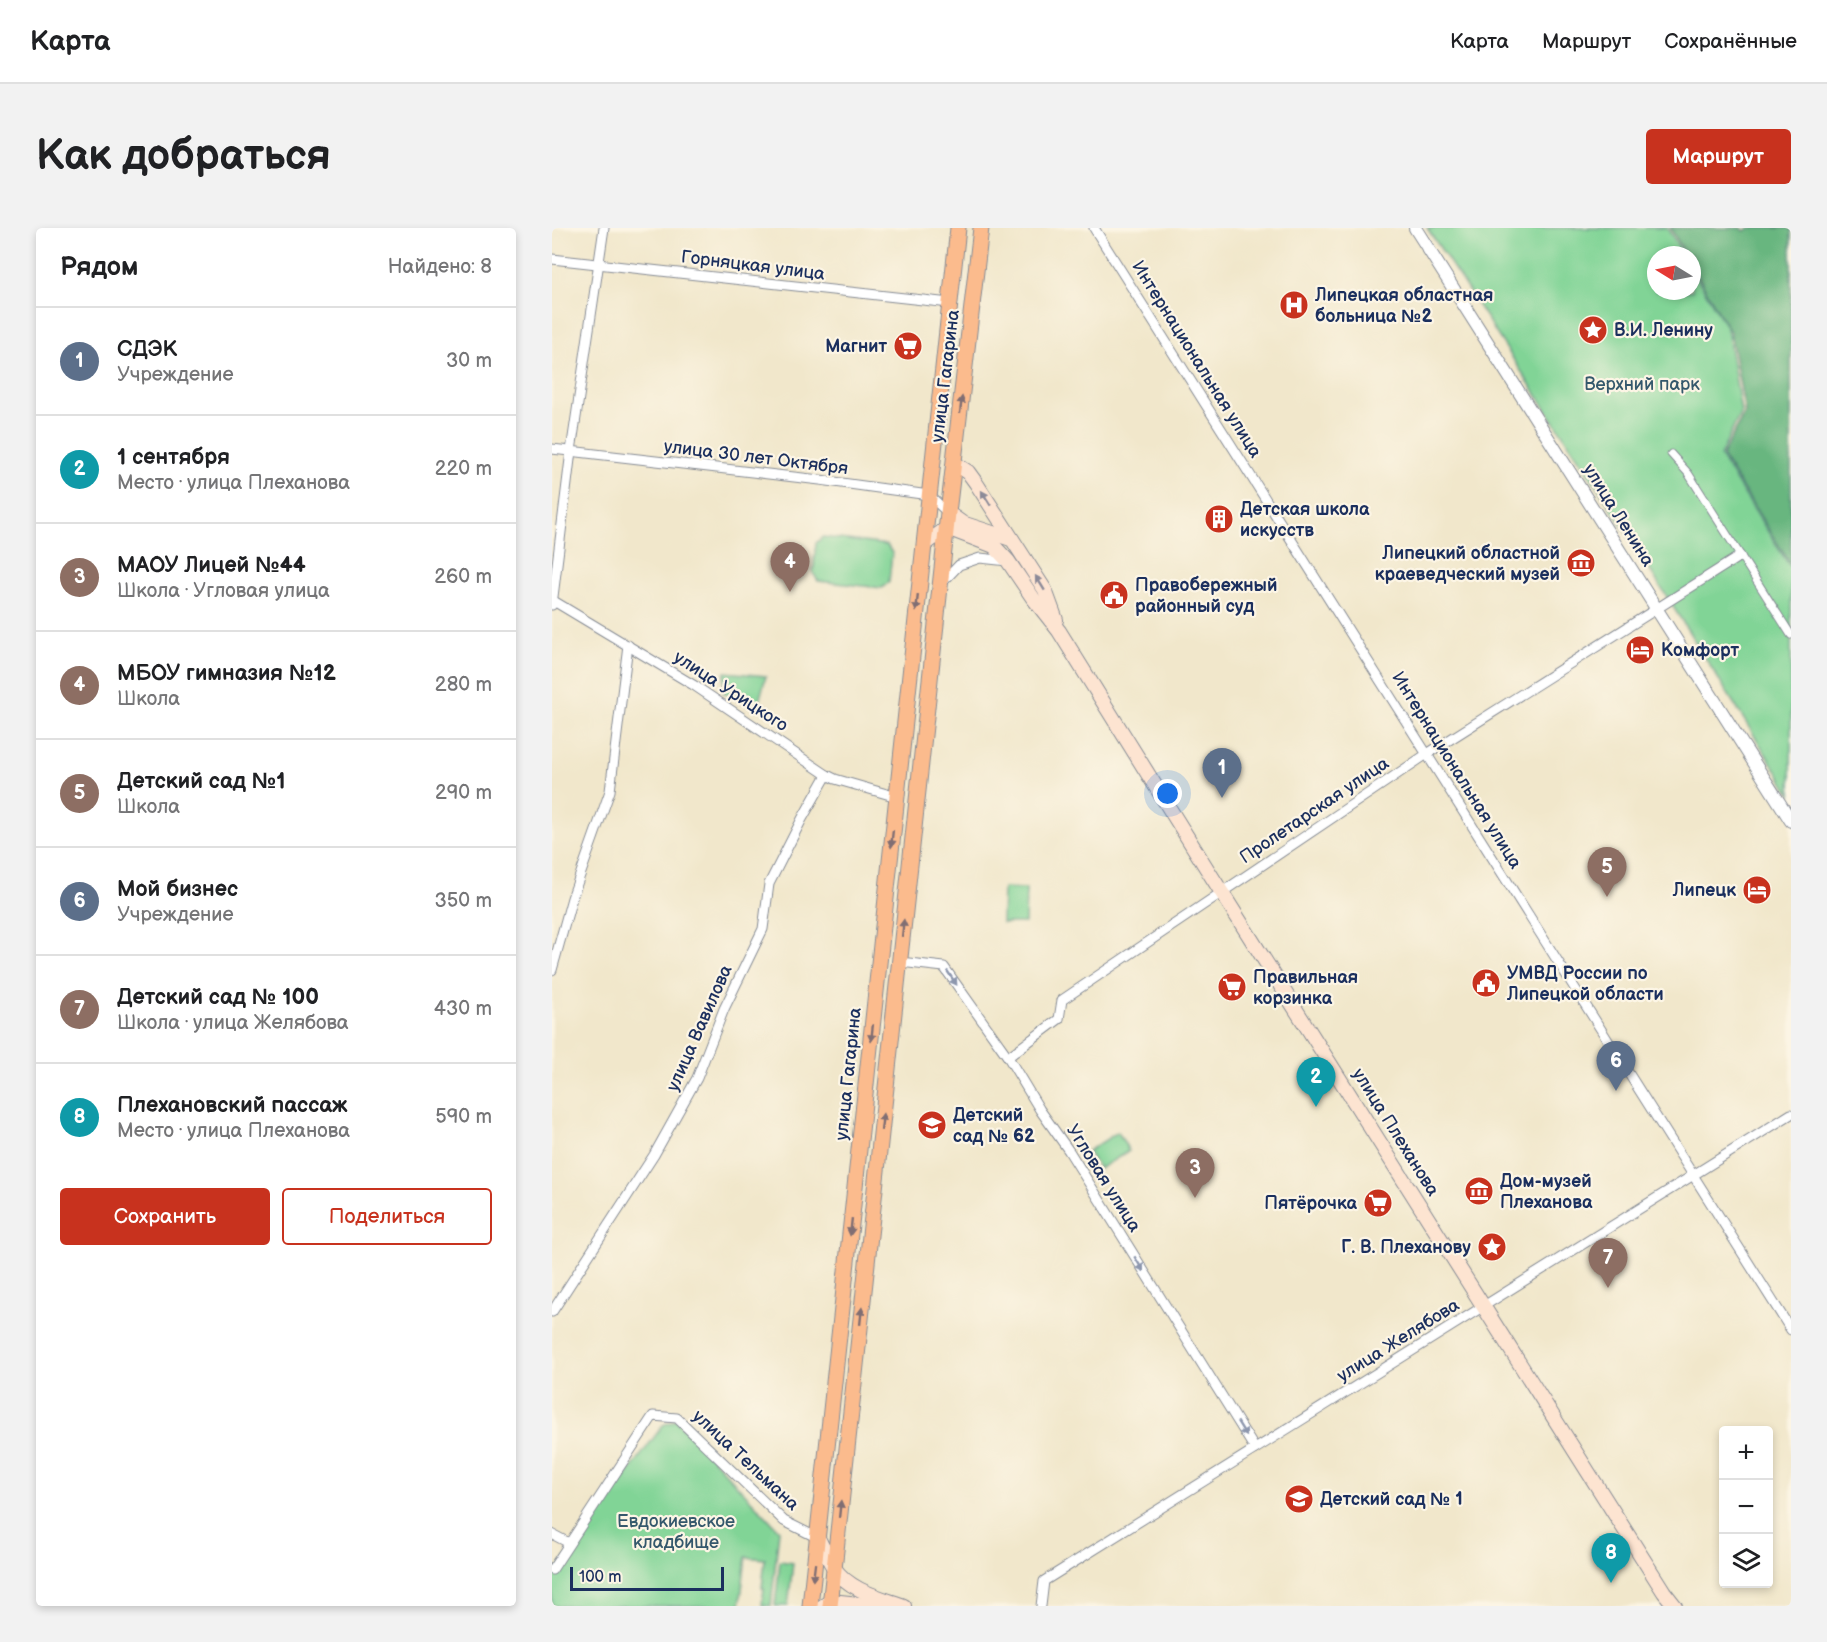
<!DOCTYPE html>
<html lang="ru">
<head>
<meta charset="utf-8">
<style>
	:root { --surface:#fff; --page:#f2f2f2; --text:#202124; --muted:#757577; --line:#e0e0e0; --accent:#c8321e }
	body { margin:0; font-family:"Balsamiq Sans",sans-serif; background:var(--page); color:var(--text) }
	.controls { position:absolute; right:18px; bottom:18px; display:grid; overflow:hidden; border-radius:6px; box-shadow:0 3px 9px #0003 }
	.controls button { width:54px; height:54px; display:grid; place-items:center; padding:0; border:0; border-bottom:2px solid var(--line); background:var(--surface); color:var(--text); font:30px sans-serif }
	.compass { position:absolute; left:1095px; top:18px; width:54px; height:54px; border-radius:50%; background:var(--surface); box-shadow:0 3px 9px #0003; rotate:280deg }
	.scale { position:absolute; left:18px; bottom:15px; width:154px; box-sizing:border-box; padding-left:6px; border:3px solid #1b2f5e; border-top:0; font-size:16px; line-height:21px; white-space:nowrap; color:#1b2f5e; -webkit-text-stroke:4px #fcf5e5; paint-order:stroke }
	.you { position:absolute; left:616px; top:566px; width:21px; height:21px; margin:-15px; border:4px solid #fff; border-radius:50%; background:#1a73e8; box-shadow:0 0 0 9px #1a73e833 }
	.badge { display:grid; place-items:center; width:39px; height:39px; border-radius:50%; background:var(--accent); color:#fff; font-size:20px; font-weight:700 }
	.pin { position:absolute; translate:-50% -50px; filter:drop-shadow(0 2px 3px #0008) }
	.pin::after { content:''; position:absolute; top:32px; width:21px; height:18px; background:inherit; clip-path:polygon(0 0,100% 0,50% 100%) }
	.list { margin:0; padding:0; list-style:none }
	h2 { display:flex; justify-content:space-between; align-items:center; height:78px; margin:0; padding:0 24px; font-size:26px }
	h2 small { font-size:20px; font-weight:400; color:var(--muted) }
	.list li { display:grid; grid-template-columns:39px 1fr auto; gap:18px; align-items:center; box-sizing:border-box; height:108px; padding:0 24px; border-top:2px solid var(--line) }
	.list b { display:block; font-size:22px; white-space:nowrap }
	.list p { margin:0; font-size:20px; white-space:nowrap; color:var(--muted) }
	.list em { font-size:20px; font-style:normal; color:var(--muted) }
	.actions { display:flex; gap:12px; padding:18px 24px }
	.actions a { flex:1; padding:14px 0; border:2px solid var(--accent); border-radius:6px; text-align:center; font-size:21px; color:var(--accent) }
	.actions .main { background:var(--accent); color:#fff }
	.icon { flex:none; width:33px; height:33px; fill:none; stroke:currentColor; stroke-width:2; stroke-linecap:round; stroke-linejoin:round }
	.map { position:relative; flex:none; width:1239px; height:1378px; overflow:hidden; border-radius:6px }
	header { display:flex; align-items:center; gap:36px; box-sizing:border-box; height:84px; padding:0 30px; background:var(--surface); border-bottom:2px solid var(--line) }
	header strong { font-size:28px }
	nav { display:flex; gap:33px; margin-inline-start:auto; font-size:21px }
	.intro { display:flex; align-items:center; justify-content:space-between; box-sizing:border-box; height:144px; padding:0 36px }
	h1 { margin:0; font-size:42px }
	.button { padding:15px 27px; border-radius:6px; background:var(--accent); color:#fff; font-size:21px; font-weight:700 }
	main { display:flex; gap:36px; padding:0 36px }
	aside { flex:1; background:var(--surface); border-radius:6px; box-shadow:0 3px 9px #0003 }
	.map>svg:first-child { display:block }
	.green { fill:#81d496; stroke:#4e827a; stroke-width:1.5 }
	.forest { fill:#68b67f; stroke:#42726e; stroke-width:1.5 }
	.lines { fill:none; stroke-linecap:round; stroke-linejoin:round }
	.pedestrian-casing { stroke:#868b94; stroke-width:9 }
	.minor-casing { stroke:#868b94; stroke-width:11 }
	.tertiary-casing { stroke:#868b94; stroke-width:14 }
	.secondary-casing { stroke:#868b94; stroke-width:16 }
	.primary-casing { stroke:#868b94; stroke-width:17 }
	.pedestrian { stroke:#fff; stroke-width:7 }
	.minor { stroke:#fff; stroke-width:9 }
	.tertiary { stroke:#fff; stroke-width:12 }
	.secondary { stroke:#fde4d1; stroke-width:14 }
	.primary { stroke:#fbbb8d; stroke-width:15 }
	.oneway { fill:#806e73 }
	.oneway2 { fill:#8c8a98 }
	.oneway3 { fill:#8d97ae }
	.labels { text-anchor:middle; stroke-width:4.5; stroke-linejoin:round; paint-order:stroke }
	.street-label { font-size:18px; fill:#1b2f5e; stroke:#fcf5e5 }
	.poi-label { font-size:18px; font-weight:bold; fill:#1b2f5e; stroke:#fcf5e5; text-anchor:start }
	.park-label { font-size:18px; fill:#34586c; stroke:#fcf5e5 }
</style>
</head>
<body>
<header>
<strong>Карта</strong>
<nav><a>Карта</a><a>Маршрут</a><a>Сохранённые</a></nav>
</header>
<div class="intro"><h1>Как добраться</h1><a class="button">Маршрут</a></div>
<main>
<aside>
<h2>Рядом<small>Найдено: 8</small></h2>
<ul class="list">
<li><span class="badge" style="background:#5c6f8a">1</span><div><b>СДЭК</b><p>Учреждение</p></div><em>30 m</em></li>
<li><span class="badge" style="background:#0f9aa8">2</span><div><b>1 сентября</b><p>Место · улица Плеханова</p></div><em>220 m</em></li>
<li><span class="badge" style="background:#8d6e63">3</span><div><b>МАОУ Лицей №44</b><p>Школа · Угловая улица</p></div><em>260 m</em></li>
<li><span class="badge" style="background:#8d6e63">4</span><div><b>МБОУ гимназия №12</b><p>Школа</p></div><em>280 m</em></li>
<li><span class="badge" style="background:#8d6e63">5</span><div><b>Детский сад №1</b><p>Школа</p></div><em>290 m</em></li>
<li><span class="badge" style="background:#5c6f8a">6</span><div><b>Мой бизнес</b><p>Учреждение</p></div><em>350 m</em></li>
<li><span class="badge" style="background:#8d6e63">7</span><div><b>Детский сад № 100</b><p>Школа · улица Желябова</p></div><em>430 m</em></li>
<li><span class="badge" style="background:#0f9aa8">8</span><div><b>Плехановский пассаж</b><p>Место · улица Плеханова</p></div><em>590 m</em></li>
</ul>
<div class="actions"><a class="main">Сохранить</a><a>Поделиться</a></div>
</aside>
<div class="map">
<svg width="1239" height="1378" viewBox="0 0 1239 1378">
	<rect width="100%" height="100%" fill="#fcf5e5"/>
	<filter id="ink" filterUnits="userSpaceOnUse"><feTurbulence type="fractalNoise" baseFrequency=".0167" numOctaves="2"/><feDisplacementMap in="SourceGraphic" scale="12" xChannelSelector="R" yChannelSelector="G"/><feConvolveMatrix kernelMatrix="1 2 1 2 8 2 1 2 1" color-interpolation-filters="sRGB"/></filter>
	<filter id="wash" filterUnits="userSpaceOnUse"><feTurbulence type="fractalNoise" baseFrequency=".008" numOctaves="4" result="noise"/><feDisplacementMap in="SourceGraphic" scale="24" xChannelSelector="R" yChannelSelector="G"/><feGaussianBlur stdDeviation="1.35" result="paint"/><feColorMatrix in="noise" values="0 0 0 0 0 0 0 0 0 0 0 0 0 0 0 0 0 1.4 0 .05"/><feComposite in="paint" operator="in"/></filter>
	<g filter="url(#wash)">
		<rect width="100%" height="100%" fill="#f1e7cb"/>
		<g class="green">
			<polygon points="875,0 1115,0 1132,27 1104,27 1104,63 1140,63 1140,41 1175,100 1189,184 1168,228 1239,340 1239,566 1050,266"/>
			<polygon points="271,309 335,317 340,325 337,354 330,360 266,353 261,345 264,315"/>
			<polygon points="173,444 214,448 205,481 171,464"/>
			<polygon points="451,660 474,661 473,695 450,695"/>
			<polygon points="566,904 577,923 547,941 536,923"/>
			<polygon points="124,1192 227,1302 219,1378 210,1377 212,1360 210,1360 213,1331 194,1329 188,1378 0,1378 0,1349 111,1197"/>
			<polygon points="228,1333 241,1335 236,1378 223,1378"/>
		</g>
		<polygon class="forest" points="1118,0 1190,0 1192,3 1197,0 1239,0 1239,337 1170,228 1193,184 1178,104 1140,37 1140,27 1134,27"/>
	</g>
	<g filter="url(#ink)">
		<g class="lines">
			<g class="pedestrian-casing">
				<polyline id="pedestrian" points="1119,226 1136,245 1239,407"/>
			</g>
			<g class="minor-casing">
				<g id="minor">
					<polyline points="542,0 1239,1102"/>
					<polyline points="0,31 398,75"/>
					<polyline points="0,221 268,252 377,267 396,285"/>
					<polyline points="389,356 407,337 428,330 456,333"/>
					<polyline points="0,372 143,458 275,547 283,551 345,569"/>
					<polyline points="0,377 19,223 52,0"/>
					<polyline points="348,734 392,739 456,829 488,882 517,923 703,1221"/>
					<polyline points="0,742 20,670 58,563 76,417"/>
					<polyline points="456,829 507,791 510,772 875,526 1188,328"/>
					<polyline points="0,1084 102,927 145,850 172,781 211,701 217,656 250,591 275,547"/>
					<polyline points="0,1306 17,1315"/>
					<polyline points="0,1342 101,1188 125,1190 232,1293 266,1310"/>
					<polyline points="489,1378 492,1353 1239,886"/>
				</g>
			</g>
			<g class="tertiary-casing">
				<polyline id="tertiary" points="863,0 1239,593"/>
			</g>
			<g class="secondary-casing">
				<g id="secondary">
					<polyline points="402,235 416,244 424,255 493,362 504,392"/>
					<polyline points="396,285 410,295 459,311"/>
					<polyline points="395,300 442,318 456,333 481,370 507,403 660,649 1112,1364 1123,1378"/>
					<polyline points="372,317 395,300"/>
					<path d="M266,1310C271,1320 276,1331 282,1340C298,1363 327,1369 352,1378"/>
					<polyline points="271,1378 279,1373 325,1378"/>
				</g>
			</g>
			<g class="primary-casing">
				<g id="primary">
					<polyline points="258,1378 406,0"/>
					<polyline points="278,1378 396,285 429,0"/>
				</g>
			</g>
			<use href="#pedestrian" class="pedestrian"/>
			<use href="#minor" class="minor"/>
			<use href="#tertiary" class="tertiary"/>
			<use href="#secondary" class="secondary"/>
			<use href="#primary" class="primary"/>
		</g>
		<defs><path id="oneway-solid" d="M-6-.8H1V-3.2L6.5 0L1 3.2V.8H-6Z" transform="scale(1.5)"/></defs>
		<g class="oneway">
			<use href="#oneway-solid" transform="translate(409 177) rotate(-83)"/>
			<use href="#oneway-solid" transform="translate(365 375) rotate(96)"/>
			<use href="#oneway-solid" transform="translate(340 611) rotate(96)"/>
			<use href="#oneway-solid" transform="translate(351 700) rotate(-84)"/>
			<use href="#oneway-solid" transform="translate(320 805) rotate(96)"/>
			<use href="#oneway-solid" transform="translate(330 894) rotate(-84)"/>
			<use href="#oneway-solid" transform="translate(299 999) rotate(96)"/>
			<use href="#oneway-solid" transform="translate(309 1088) rotate(-84)"/>
			<use href="#oneway-solid" transform="translate(288 1281) rotate(-84)"/>
			<use href="#oneway-solid" transform="translate(262 1344) rotate(97)"/>
		</g>
		<g class="oneway2">
			<use href="#oneway-solid" transform="translate(434 270) rotate(-122)"/>
			<use href="#oneway-solid" transform="translate(488 355) rotate(-122)"/>
		</g>
		<g class="oneway3">
			<use href="#oneway-solid" transform="translate(400 750) rotate(56)"/>
			<use href="#oneway-solid" transform="translate(587 1036) rotate(59)"/>
			<use href="#oneway-solid" transform="translate(690 1201) rotate(58)"/>
		</g>
	</g>
	<defs>
		<g id="hospital-disc" transform="scale(1.5)"><circle r="9.5" fill="#c8321e" stroke="#fcf5e5"/><path d="M-5-5h3v3.5h4V-5h3V5h-3V1.5h-4V5h-3Z" fill="#fff"/></g>
		<g id="sight-disc" transform="scale(1.5)"><circle r="9.5" fill="#c8321e" stroke="#fcf5e5"/><path d="M0-6L1.8-2.2L6-1.7L2.9 1.2L3.7 5.4L0 3.3L-3.7 5.4L-2.9 1.2L-6-1.7L-1.8-2.2Z" fill="#fff"/></g>
		<g id="supermarket-disc" transform="scale(1.5)"><circle r="9.5" fill="#c8321e" stroke="#fcf5e5"/><path d="M-6-5.5h2.5l.6 2H6L4.5 2H-2.5L-4.4-4H-6ZM-1.5 3.2a1.3 1.3 0 1 0 .1 0ZM3 3.2a1.3 1.3 0 1 0 .1 0Z" fill="#fff"/></g>
		<g id="building-disc" transform="scale(1.5)"><circle r="9.5" fill="#c8321e" stroke="#fcf5e5"/><path d="M-4-6H4V6H1V3H-1V6H-4ZM-2.5-4.3h1.7v1.8h-1.7ZM.8-4.3h1.7v1.8H.8ZM-2.5-1h1.7V.8h-1.7ZM.8-1h1.7V.8H.8Z" fill="#fff"/></g>
		<g id="museum-disc" transform="scale(1.5)"><circle r="9.5" fill="#c8321e" stroke="#fcf5e5"/><path d="M0-6L6-3V-2H-6V-3ZM-5-1h2V3h-2ZM-1-1h2V3h-2ZM3-1h2V3H3ZM-6 4H6V6H-6Z" fill="#fff"/></g>
		<g id="civic-disc" transform="scale(1.5)"><circle r="9.5" fill="#c8321e" stroke="#fcf5e5"/><path d="M-.6-6.5H3V-4.5H.6V-3L4-1V1h2V6H-6V1h2V-1L-.6-3ZM-1.2 2.5V6h2.4V2.5Z" fill="#fff"/></g>
		<g id="hotel-disc" transform="scale(1.5)"><circle r="9.5" fill="#c8321e" stroke="#fcf5e5"/><path d="M-6-4.5h1.5V1H6V5H4.5V3h-9V5H-6ZM-4 0a1.8 1.8 0 1 1 3.6 0ZM.5 0V-2.5h3Q6-2.5 6 0Z" fill="#fff"/></g>
		<g id="school-disc" transform="scale(1.5)"><circle r="9.5" fill="#c8321e" stroke="#fcf5e5"/><path d="M0-5L7-2L0 1L-7-2ZM-4 1L0 2.5L4 1V4Q0 6-4 4Z" fill="#fff"/></g>
	</defs>
	<g fill-rule="evenodd">
		<use href="#hospital-disc" x="742" y="77"/>
		<use href="#sight-disc" x="1041" y="102"/>
		<use href="#supermarket-disc" x="356" y="118"/>
		<use href="#building-disc" x="667" y="291"/>
		<use href="#museum-disc" x="1029" y="335"/>
		<use href="#civic-disc" x="562" y="367"/>
		<use href="#hotel-disc" x="1088" y="422"/>
		<use href="#hotel-disc" x="1205" y="662"/>
		<use href="#civic-disc" x="934" y="755"/>
		<use href="#supermarket-disc" x="680" y="759"/>
		<use href="#school-disc" x="380" y="897"/>
		<use href="#museum-disc" x="927" y="963"/>
		<use href="#supermarket-disc" x="826" y="975"/>
		<use href="#sight-disc" x="940" y="1019"/>
		<use href="#school-disc" x="747" y="1271"/>
	</g>
	<g class="labels">
		<g class="street-label">
			<text transform="translate(201 37) rotate(7)" y="6">Горняцкая улица</text>
			<text transform="translate(645 131) rotate(58)" y="6">Интернациональная улица</text>
			<text transform="translate(393 148) rotate(-83)" y="6">улица Гагарина</text>
			<text transform="translate(204 229) rotate(7)" y="6">улица 30 лет Октября</text>
			<text transform="translate(1067 287) rotate(58)" y="6">улица Ленина</text>
			<text transform="translate(179 463) rotate(33)" y="6">улица Урицкого</text>
			<text transform="translate(905 542) rotate(58)" y="6">Интернациональная улица</text>
			<text transform="translate(762 582) rotate(-34)" y="6">Пролетарская улица</text>
			<text transform="translate(147 800) rotate(-66)" y="6">улица Вавилова</text>
			<text transform="translate(296 846) rotate(-84)" y="6">улица Гагарина</text>
			<text transform="translate(844 904) rotate(58)" y="6">улица Плеханова</text>
			<text transform="translate(552 950) rotate(58)" y="6">Угловая улица</text>
			<text transform="translate(846 1112) rotate(-32)" y="6">улица Желябова</text>
			<text transform="translate(194 1232) rotate(43)" y="6">улица Тельмана</text>
		</g>
		<g class="poi-label">
			<text x="763" y="73">Липецкая областная<tspan x="763" dy="21">больница №2</tspan></text>
			<text x="1062" y="108">В.И. Ленину</text>
			<text x="335" y="124" text-anchor="end">Магнит</text>
			<text x="688" y="287">Детская школа<tspan x="688" dy="21">искусств</tspan></text>
			<text x="1008" y="331" text-anchor="end">Липецкий областной<tspan x="1008" dy="21">краеведческий музей</tspan></text>
			<text x="583" y="363">Правобережный<tspan x="583" dy="21">районный суд</tspan></text>
			<text x="1109" y="428">Комфорт</text>
			<text x="1184" y="668" text-anchor="end">Липецк</text>
			<text x="955" y="751">УМВД России по<tspan x="955" dy="21">Липецкой области</tspan></text>
			<text x="701" y="755">Правильная<tspan x="701" dy="21">корзинка</tspan></text>
			<text x="401" y="893">Детский<tspan x="401" dy="21">сад № 62</tspan></text>
			<text x="948" y="959">Дом-музей<tspan x="948" dy="21">Плеханова</tspan></text>
			<text x="805" y="981" text-anchor="end">Пятёрочка</text>
			<text x="919" y="1025" text-anchor="end">Г. В. Плеханову</text>
			<text x="768" y="1277">Детский сад № 1</text>
		</g>
		<g class="park-label">
			<text x="1090" y="162">Верхний парк</text>
			<text x="124" y="1299">Евдокиевское<tspan x="124" dy="21">кладбище</tspan></text>
		</g>
	</g>
</svg>
<div class="controls">
<button>+</button>
<button>−</button>
<button><svg class="icon" aria-label="layers" viewBox="0 0 24 24"><path d="M12 4l9 5-9 5-9-5zM3 14l9 5 9-5"/></svg></button>
</div>
<svg class="compass" viewBox="-18 -18 36 36"><path d="M0-13l5 13h-10z" fill="#e53935"/><path d="M0 13l5-13h-10z" fill="#757577"/></svg>
<div class="scale">100 m</div>
<div class="you"></div>
<div class="pin badge" style="left:670px;top:570px;background:#5c6f8a">1</div>
<div class="pin badge" style="left:764px;top:879px;background:#0f9aa8">2</div>
<div class="pin badge" style="left:643px;top:970px;background:#8d6e63">3</div>
<div class="pin badge" style="left:238px;top:364px;background:#8d6e63">4</div>
<div class="pin badge" style="left:1055px;top:669px;background:#8d6e63">5</div>
<div class="pin badge" style="left:1064px;top:863px;background:#5c6f8a">6</div>
<div class="pin badge" style="left:1056px;top:1060px;background:#8d6e63">7</div>
<div class="pin badge" style="left:1059px;top:1355px;background:#0f9aa8">8</div>
</div>
</main>
</body>
</html>
